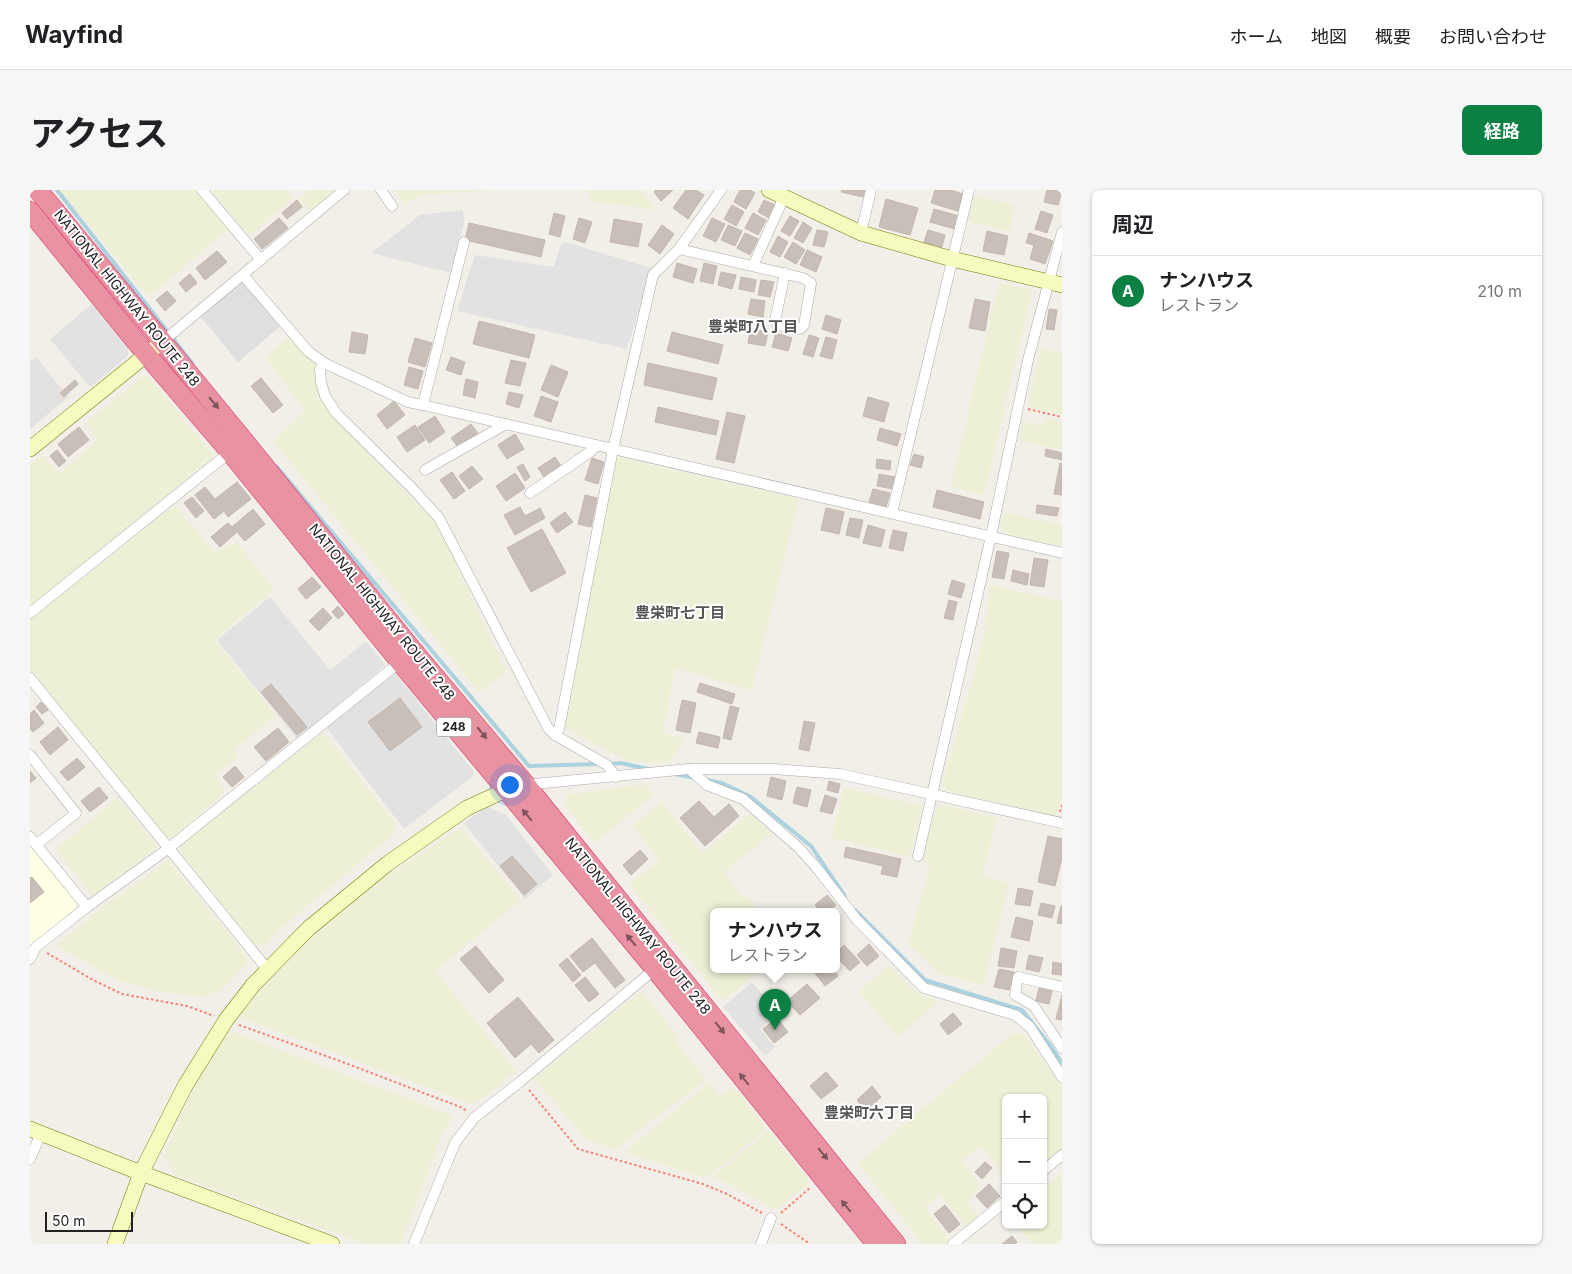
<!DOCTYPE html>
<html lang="ja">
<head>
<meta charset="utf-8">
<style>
	:root { --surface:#fff; --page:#f6f6f6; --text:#202124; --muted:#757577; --line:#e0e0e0; --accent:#0b8043 }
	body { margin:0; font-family:Inter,"Noto Sans JP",sans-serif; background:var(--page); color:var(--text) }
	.controls { position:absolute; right:15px; bottom:15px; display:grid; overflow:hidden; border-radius:8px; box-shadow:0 1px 4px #0004 }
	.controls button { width:45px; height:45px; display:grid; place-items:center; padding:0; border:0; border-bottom:1px solid var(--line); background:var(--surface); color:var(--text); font:25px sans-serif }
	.scale { position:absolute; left:15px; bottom:12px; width:88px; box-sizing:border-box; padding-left:5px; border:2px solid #222; border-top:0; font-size:14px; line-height:18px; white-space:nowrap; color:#222; -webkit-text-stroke:4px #fff; paint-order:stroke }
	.you { position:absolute; left:479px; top:594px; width:18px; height:18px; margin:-12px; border:4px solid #fff; border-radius:50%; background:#1a73e8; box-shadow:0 0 0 8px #1a73e833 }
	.badge { display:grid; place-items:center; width:32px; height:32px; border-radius:50%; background:var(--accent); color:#fff; font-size:16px; font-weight:700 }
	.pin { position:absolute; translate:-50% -41px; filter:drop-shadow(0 1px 2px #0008) }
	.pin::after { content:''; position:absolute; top:26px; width:18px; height:15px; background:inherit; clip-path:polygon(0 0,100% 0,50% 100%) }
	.popup { position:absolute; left:680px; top:718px; width:130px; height:65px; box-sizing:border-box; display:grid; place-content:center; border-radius:8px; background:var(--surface); filter:drop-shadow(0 1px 4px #0005); font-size:16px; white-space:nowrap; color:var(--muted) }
	.popup b { font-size:19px; color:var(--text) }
	.popup::after { content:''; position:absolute; left:50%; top:100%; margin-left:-10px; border:10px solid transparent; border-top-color:var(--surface) }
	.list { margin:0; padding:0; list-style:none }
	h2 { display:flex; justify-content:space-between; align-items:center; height:65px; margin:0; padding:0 20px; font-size:21px }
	h2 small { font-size:16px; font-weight:400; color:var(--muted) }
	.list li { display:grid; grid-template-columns:32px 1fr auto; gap:15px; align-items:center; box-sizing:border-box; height:70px; padding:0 20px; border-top:1px solid var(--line) }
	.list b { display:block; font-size:19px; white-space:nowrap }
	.list p { margin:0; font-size:16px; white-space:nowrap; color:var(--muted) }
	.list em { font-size:16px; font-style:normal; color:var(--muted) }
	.icon { flex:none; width:28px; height:28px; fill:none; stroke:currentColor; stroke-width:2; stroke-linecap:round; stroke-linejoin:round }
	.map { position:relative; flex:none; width:1032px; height:1054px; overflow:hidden; border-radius:8px }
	header { display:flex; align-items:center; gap:30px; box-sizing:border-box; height:70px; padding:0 25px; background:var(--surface); border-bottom:1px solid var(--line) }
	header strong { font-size:24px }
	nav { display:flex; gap:28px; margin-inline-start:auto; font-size:18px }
	.intro { display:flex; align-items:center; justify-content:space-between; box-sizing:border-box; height:120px; padding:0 30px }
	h1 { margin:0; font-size:35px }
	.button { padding:12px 22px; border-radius:8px; background:var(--accent); color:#fff; font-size:18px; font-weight:700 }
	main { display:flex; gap:30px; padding:0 30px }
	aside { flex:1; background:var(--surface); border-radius:8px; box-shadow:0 1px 4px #0004 }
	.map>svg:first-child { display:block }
	.residential { fill:#e0dfdf }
	.education { fill:#ffffe5 }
	.farmland { fill:#eef0d5 }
	.parking { fill:#e2e2e2 }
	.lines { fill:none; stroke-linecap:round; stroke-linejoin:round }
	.stream { stroke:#aad3df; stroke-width:4 }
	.building { fill:#c7bfb8; stroke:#c4b6ab }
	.street-casing { stroke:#a9a9a9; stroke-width:11 }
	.secondary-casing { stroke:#707d05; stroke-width:16 }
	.highway-casing { stroke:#dc2a67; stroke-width:20 }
	.path { stroke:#fa8072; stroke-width:2; stroke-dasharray:2.5 2.5; stroke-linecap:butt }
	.street { stroke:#fff; stroke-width:10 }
	.secondary { stroke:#f7fabf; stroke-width:15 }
	.highway { stroke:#e892a2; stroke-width:19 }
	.oneway { fill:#7b545c }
	.labels { text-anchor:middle; stroke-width:4; stroke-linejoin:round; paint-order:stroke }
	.shield { fill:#fff; stroke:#646464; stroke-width:1 }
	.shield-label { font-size:12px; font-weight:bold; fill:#222 }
	.street-label { font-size:14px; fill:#222; stroke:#fff }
	.neighbourhood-label { font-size:15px; font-weight:bold; fill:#555; stroke:#fff }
</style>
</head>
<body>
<header>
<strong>Wayfind</strong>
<nav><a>ホーム</a><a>地図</a><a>概要</a><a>お問い合わせ</a></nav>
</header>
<div class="intro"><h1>アクセス</h1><a class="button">経路</a></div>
<main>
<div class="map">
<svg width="1032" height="1054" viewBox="0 0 1032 1054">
	<rect width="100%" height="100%" fill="#f2efe9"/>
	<polygon class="residential" points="215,92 251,136 208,172 171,127 209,94"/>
	<polygon class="education" points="0,656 47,713 45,719 0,756"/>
	<g class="farmland">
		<polygon points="30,0 166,0 198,39 121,105 115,103"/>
		<polygon points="181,0 257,0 263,8 219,46"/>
		<polygon points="280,0 307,0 281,22 270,9"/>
		<polygon points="364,0 468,0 403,4 389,6 376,14"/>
		<polygon points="558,0 610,0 627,20 559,11"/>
		<polygon points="944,6 985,15 979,41 938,32"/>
		<polygon points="969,93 1002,100 954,305 921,296"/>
		<polygon points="260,145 287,176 293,206 300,224 403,330 415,350 476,482 449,502 243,251 275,221 236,168"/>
		<polygon points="1011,158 1032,163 1032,224 998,217"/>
		<polygon points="113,186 118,186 184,266 0,417 0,275 13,265 29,284 68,250 55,234"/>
		<polygon points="1014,228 1032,232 1032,260 989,250 993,232 1012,236"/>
		<polygon points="587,267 769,309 722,500 645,478 633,543 655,549 639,573 599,572 534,537"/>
		<polygon points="145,315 185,363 207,352 244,400 184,450 246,525 204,560 207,568 184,586 196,601 144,647 137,648 0,479 0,430"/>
		<polygon points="973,322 1032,335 1032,356 977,345 970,337"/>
		<polygon points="960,395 1032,411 1032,610 1027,626 917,601 912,596 954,448"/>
		<polygon points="293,542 365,633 365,643 251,738 234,756 222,753 151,662 150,656"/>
		<polygon points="615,594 624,605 564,653 535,615 537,605"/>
		<polygon points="814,597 892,616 880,667 802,648"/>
		<polygon points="87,608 127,655 126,659 62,706 26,659"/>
		<polygon points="632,612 672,663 720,624 742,643 694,682 711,705 720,709 729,721 684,721 684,779 734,779 692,811 599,694 630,670 602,636"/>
		<polygon points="911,615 967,628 952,685 979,694 954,795 908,783 878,754 900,675 892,670 905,620"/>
		<polygon points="431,638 491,710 405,781 486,881 444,915 207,826 243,783 295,732 347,692"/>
		<polygon points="138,670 218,768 217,773 189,801 173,807 130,802 88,790 26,756 63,725"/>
		<polygon points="859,775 880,797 891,805 909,811 868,847 829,802"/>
		<polygon points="611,801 649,847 646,852 677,890 619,932 586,960 556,949 504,889"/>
		<polygon points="198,840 424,926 412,944 371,1054 337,1054 145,985 134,966 163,899"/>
		<polygon points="983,843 994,845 1032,897 1032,965 1013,982 1013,908 976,908 976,989 951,956 932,971 951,997 937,1012 953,1032 941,1041 909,1004 895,1017 921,1054 893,1054 828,973"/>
		<polygon points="679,893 690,906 705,897 737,939 676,988 594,962"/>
		<polygon points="739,941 780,992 745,1020 693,991 682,987"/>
		<polygon points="1032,982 1032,1054 1002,1054 986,1035 1013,1035 1013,999"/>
	</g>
	<g class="parking">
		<polygon points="433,20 434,34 421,83 341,63 390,25"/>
		<polygon points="535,52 624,79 620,82 597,159 427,121 445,65 524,77 531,54"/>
		<polygon points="62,114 98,156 98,166 60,197 20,149"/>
		<polygon points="6,167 38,207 0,239 0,172"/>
		<polygon points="240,407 300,480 336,451 355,475 267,549 187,450"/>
		<polygon points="364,482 444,582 442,587 374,639 296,537"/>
		<polygon points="457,617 476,625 523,685 495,709 434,633"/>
		<polygon points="722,792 748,824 730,839 745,857 735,866 693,817"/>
	</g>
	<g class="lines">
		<g class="stream">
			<polyline points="27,0 162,173"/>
			<polyline points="247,277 499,576 569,574"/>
			<polyline points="578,574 591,573 618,579"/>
			<polyline points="645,584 665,588"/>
			<polyline points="677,590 692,593 721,607 781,656 815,706"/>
			<polyline points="825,720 895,790 992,820 1020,855 1032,873"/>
		</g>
	</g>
	<g class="building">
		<polygon points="626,0 643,0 631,11 624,2"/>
		<polygon points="656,0 666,0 674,5 658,29 643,18"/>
		<polygon points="710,0 720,0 725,3 716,19 704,12"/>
		<polygon points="812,0 835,0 833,7 811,2"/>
		<polygon points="905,0 920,0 933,4 928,21 901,13"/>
		<polygon points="1017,0 1032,0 1028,15 1014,12"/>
		<polygon points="856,9 888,18 880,45 849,37"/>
		<polygon points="267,10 272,17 257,29 252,23"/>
		<polygon points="734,10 745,15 739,28 728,22"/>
		<polygon points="702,15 714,22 706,36 694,29"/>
		<polygon points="904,19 929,26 925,39 900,32"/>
		<polygon points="1011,21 1023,25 1017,43 1005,39"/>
		<polygon points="524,23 535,26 530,47 519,44"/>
		<polygon points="723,23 736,30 728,45 715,38"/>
		<polygon points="760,26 769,31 760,46 751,41"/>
		<polygon points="249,28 258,38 232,59 224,49"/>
		<polygon points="549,28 562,32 555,53 543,49"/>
		<polygon points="682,28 695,34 686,52 673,46"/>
		<polygon points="584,29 612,34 608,57 580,52"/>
		<polygon points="773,32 782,38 773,53 764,48"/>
		<polygon points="439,33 515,50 511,67 435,50"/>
		<polygon points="632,35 644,44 630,64 618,55"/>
		<polygon points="698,35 712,41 705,56 691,50"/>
		<polygon points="787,40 798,42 794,57 783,55"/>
		<polygon points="898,40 915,45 912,57 894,52"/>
		<polygon points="957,41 978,46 974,65 953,61"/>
		<polygon points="715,43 728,49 720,65 707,58"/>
		<polygon points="999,43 1023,51 1015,74 1000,69 1004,55 996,53"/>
		<polygon points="748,46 758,52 750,67 740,62"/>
		<polygon points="763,52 775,60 766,74 754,67"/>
		<polygon points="777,60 792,67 786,82 770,75"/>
		<polygon points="187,61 197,72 175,90 166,78"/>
		<polygon points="647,73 667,79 663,93 643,87"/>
		<polygon points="674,73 687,76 683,94 670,91"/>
		<polygon points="691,82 706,85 702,99 688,95"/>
		<polygon points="160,84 167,93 156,102 149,93"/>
		<polygon points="711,87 726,90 724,102 709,99"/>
		<polygon points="731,90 744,92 740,107 728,105"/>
		<polygon points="137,101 146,111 135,121 126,110"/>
		<polygon points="721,109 735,111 733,127 718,124"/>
		<polygon points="945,109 960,112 955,141 939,138"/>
		<polygon points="1019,119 1027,120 1024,140 1016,139"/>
		<polygon points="796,125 811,130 807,144 792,139"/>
		<polygon points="449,131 505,145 499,168 443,154"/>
		<polygon points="721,138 738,142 735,156 718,153"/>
		<polygon points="322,142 338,145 335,164 319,162"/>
		<polygon points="642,142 693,155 688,174 637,161"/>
		<polygon points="746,143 762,148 758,161 742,157"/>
		<polygon points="779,145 789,148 783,167 773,164"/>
		<polygon points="796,147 807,150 802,169 790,166"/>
		<polygon points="385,148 402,153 395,177 378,172"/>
		<polygon points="421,167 435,172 431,185 416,180"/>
		<polygon points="481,170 496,173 490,196 475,193"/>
		<polygon points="618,173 687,188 682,210 614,195"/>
		<polygon points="521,175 538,182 528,207 511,200"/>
		<polygon points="379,177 393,181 388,199 374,195"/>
		<polygon points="231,188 253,215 243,223 221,196"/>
		<polygon points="436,189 448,192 445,208 433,205"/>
		<polygon points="45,190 48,194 34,207 30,203"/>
		<polygon points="479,202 493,205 489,218 476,214"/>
		<polygon points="511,206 528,212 521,232 504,226"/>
		<polygon points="838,207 859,213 854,232 833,226"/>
		<polygon points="364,211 375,225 357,239 347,225"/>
		<polygon points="628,217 689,231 686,245 625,232"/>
		<polygon points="697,222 715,226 704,273 686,269"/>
		<polygon points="405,226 415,242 399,253 388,237"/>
		<polygon points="441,234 450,246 430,260 421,248"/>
		<polygon points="385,235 395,250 377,262 367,247"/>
		<polygon points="49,237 59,250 38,267 28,254"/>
		<polygon points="850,238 871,244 867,256 847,250"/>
		<polygon points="485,244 494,259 477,269 468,255"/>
		<polygon points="1016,259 1032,263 1032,270 1015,266"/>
		<polygon points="27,260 36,271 29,277 20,266"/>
		<polygon points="884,264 894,267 891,278 880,275"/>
		<polygon points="525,267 531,276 514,287 508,278"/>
		<polygon points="562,268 574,272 568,294 555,290"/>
		<polygon points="847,269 861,271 860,280 846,278"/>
		<polygon points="1030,273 1032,274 1032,305 1024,304"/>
		<polygon points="493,274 500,287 495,291 487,277"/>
		<polygon points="442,276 453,289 439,299 429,286"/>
		<polygon points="422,282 435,301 424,309 410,290"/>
		<polygon points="485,283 495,298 476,311 466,296"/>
		<polygon points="849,284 865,287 863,299 847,296"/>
		<polygon points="207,292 221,309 198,327 194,321 184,329 165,305 175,297 185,309"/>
		<polygon points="843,299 860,303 856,317 839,312"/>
		<polygon points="907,300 954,312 950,329 903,317"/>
		<polygon points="555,305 567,308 561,337 548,334"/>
		<polygon points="162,307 174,321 166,328 154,313"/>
		<polygon points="1007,315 1029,318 1027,326 1006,323"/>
		<polygon points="490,317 495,326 510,318 515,328 485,345 474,325"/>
		<polygon points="796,318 814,322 809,344 791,340"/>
		<polygon points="223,319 235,334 215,351 207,342 190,357 181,347 198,333 202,337"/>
		<polygon points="535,322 543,332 527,343 520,333"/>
		<polygon points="820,328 833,330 829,348 816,345"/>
		<polygon points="838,335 855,340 851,357 833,353"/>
		<polygon points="512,339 536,383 501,402 477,358"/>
		<polygon points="863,340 877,343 873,361 859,358"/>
		<polygon points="967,361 979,363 974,389 962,387"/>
		<polygon points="1004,368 1018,370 1014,397 1000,395"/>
		<polygon points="983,380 999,384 997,395 981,391"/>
		<polygon points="282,387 291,397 276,409 268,399"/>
		<polygon points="922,390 935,394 931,408 918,404"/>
		<polygon points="919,410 927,412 923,430 914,428"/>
		<polygon points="308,416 314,424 308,429 302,422"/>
		<polygon points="293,418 302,428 289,441 279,431"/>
		<polygon points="670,493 705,504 702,514 667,502"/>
		<polygon points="241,494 277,537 267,545 231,502"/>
		<polygon points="370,508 392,537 360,561 338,532"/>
		<polygon points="652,510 666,513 660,543 646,540"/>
		<polygon points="11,512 18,520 12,524 6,517"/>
		<polygon points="700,516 709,518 701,550 693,548"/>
		<polygon points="4,520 14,533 3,542 0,539 0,524"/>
		<polygon points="774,531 785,533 779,561 769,559"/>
		<polygon points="28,537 38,550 20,565 10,552"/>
		<polygon points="248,538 259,552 236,571 224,557"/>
		<polygon points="669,542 690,547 688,558 666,553"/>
		<polygon points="47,568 55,577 38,591 30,582"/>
		<polygon points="205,576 214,587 202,597 193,587"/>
		<polygon points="0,581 6,588 0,593"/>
		<polygon points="741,587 756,591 752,610 737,606"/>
		<polygon points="799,591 810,594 808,603 797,600"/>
		<polygon points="69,597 78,608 60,622 51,611"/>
		<polygon points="767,597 781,600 777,617 763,613"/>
		<polygon points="795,605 807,609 802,624 790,621"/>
		<polygon points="669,611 684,627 699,614 709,626 675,656 650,628"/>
		<polygon points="1018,646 1032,649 1032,668 1025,696 1008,692"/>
		<polygon points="816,657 871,669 867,687 851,684 853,676 814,667"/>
		<polygon points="610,660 618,669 601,685 593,675"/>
		<polygon points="482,666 507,694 494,705 470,676"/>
		<polygon points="2,687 14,702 0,713 0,688"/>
		<polygon points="988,698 1003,701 1000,716 985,714"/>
		<polygon points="797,705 806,715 799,721 791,721 785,715"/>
		<polygon points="1011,713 1025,716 1022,728 1008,725"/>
		<polygon points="1031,716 1032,716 1032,734 1027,733"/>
		<polygon points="986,727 1003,731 999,751 981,747"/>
		<polygon points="562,748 595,790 585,798 565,773 553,782 540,766"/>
		<polygon points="839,754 849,766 837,776 827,765"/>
		<polygon points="814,755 830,772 820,781 806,767 806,763"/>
		<polygon points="446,756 474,790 459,803 430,769"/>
		<polygon points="971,758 987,761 984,778 968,776"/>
		<polygon points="999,765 1013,768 1009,782 996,779"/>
		<polygon points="537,768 551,785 543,792 529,775"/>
		<polygon points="1023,772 1032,774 1032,785 1022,784"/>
		<polygon points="791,779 803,779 808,786 795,796 785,783"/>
		<polygon points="969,779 984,782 979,800 964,797"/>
		<polygon points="555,787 569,804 559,812 545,795"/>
		<polygon points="777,794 790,808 770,825 757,811"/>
		<polygon points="1009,798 1022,801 1019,814 1006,811"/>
		<polygon points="1032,805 1032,830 1026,829"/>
		<polygon points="488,807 524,850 509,863 501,854 485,868 457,833"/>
		<polygon points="923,823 932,834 918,845 910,834"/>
		<polygon points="747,828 758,842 744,853 733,839"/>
		<polygon points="796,882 808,896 791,909 780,896"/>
		<polygon points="842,896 851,907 836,921 827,910"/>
		<polygon points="955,972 962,978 952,989 945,982"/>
		<polygon points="959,994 970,1006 957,1018 946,1006"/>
		<polygon points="915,1015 930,1034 919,1043 904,1024"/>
		<polygon points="982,1046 987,1052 985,1054 972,1054"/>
	</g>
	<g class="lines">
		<g class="street-casing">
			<g id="street">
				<polyline points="172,0 231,70"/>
				<polyline points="351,0 362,16"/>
				<polyline points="831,43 841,0"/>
				<polyline points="649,59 773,88 781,93 774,135 770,139 748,135 745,131 755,83"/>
				<polyline points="723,76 754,7"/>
				<polyline points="213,85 278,161 294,173 378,212 393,215 1032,363"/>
				<polyline points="132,152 314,0"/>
				<polyline points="294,173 290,179 291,192 295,206 306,223 382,298 409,328 518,538 525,545 577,575 586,587"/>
				<polyline points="393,215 434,52"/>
				<polyline points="395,280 476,234"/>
				<polyline points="500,303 560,262 566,256"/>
				<polyline points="862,323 939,0"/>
				<polyline points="0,423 200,262"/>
				<polyline points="0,488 238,780"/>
				<polyline points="525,545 529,539 583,259 623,85 649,59 691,0"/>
				<polyline points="0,565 46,623 6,655"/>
				<polyline points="659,579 677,595 713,609 768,657 786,677 827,730 894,798 985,825 1000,837 1032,887"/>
				<polyline points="494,595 659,579 743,579 810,584 1032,633"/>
				<polyline points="0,647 57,717"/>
				<polyline points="888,666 961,346 998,170 1032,42"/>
				<polyline points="0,769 6,757 57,717 139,658 370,472"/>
				<polyline points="1032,797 988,787 985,805 1004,816 1032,858"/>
				<polyline points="0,969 11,943"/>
				<polyline points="1013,981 1032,965"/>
				<polyline points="384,1054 425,953 444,928 491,891 625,779"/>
				<polyline points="731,1054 741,1028"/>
				<polyline points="923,1054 976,1011"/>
			</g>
		</g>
		<g class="secondary-casing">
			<g id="secondary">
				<polyline points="739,0 831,43 922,69 1032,95"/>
				<polyline points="0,259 132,152"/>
				<polyline points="0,939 111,983 302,1054"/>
				<polyline points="85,1054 111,983 155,896 196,830 223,795 279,738 357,674 437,618 476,600"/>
			</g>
		</g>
		<g class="highway-casing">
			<g id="highway">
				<polyline points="8,0 211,247 381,458 496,595 866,1054"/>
				<polyline points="0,21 116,164 200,262 370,472 625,779 846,1054"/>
			</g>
		</g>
		<g class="path">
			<polyline points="998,219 1032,227"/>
			<polyline points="1030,622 1032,615"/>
			<polyline points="17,763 63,790 92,804 157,816 184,826"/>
			<polyline points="209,835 310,871 433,918 436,921"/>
			<polyline points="499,900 548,959 673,994 697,1004 732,1023"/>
			<polyline points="751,1023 781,997"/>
			<polyline points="751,1034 780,1054"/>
		</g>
		<use href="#street" class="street"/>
		<use href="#secondary" class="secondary"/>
		<use href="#highway" class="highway"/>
	</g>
	<defs><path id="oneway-solid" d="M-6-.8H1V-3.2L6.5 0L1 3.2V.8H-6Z" transform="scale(1.25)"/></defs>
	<g class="oneway">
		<use href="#oneway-solid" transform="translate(184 213) rotate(50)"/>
		<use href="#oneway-solid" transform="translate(452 543) rotate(50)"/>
		<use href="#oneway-solid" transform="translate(497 625) rotate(-130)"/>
		<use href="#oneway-solid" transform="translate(601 750) rotate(-130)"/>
		<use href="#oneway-solid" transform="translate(690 838) rotate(51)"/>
		<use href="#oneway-solid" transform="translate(714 889) rotate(-129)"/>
		<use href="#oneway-solid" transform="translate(793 964) rotate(51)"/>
		<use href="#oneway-solid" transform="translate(816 1016) rotate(-129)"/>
	</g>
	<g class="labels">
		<rect class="shield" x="406.5" y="527.5" width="35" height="19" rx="4"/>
		<g class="shield-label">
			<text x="424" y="541">248</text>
		</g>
		<g class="street-label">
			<text transform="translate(97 108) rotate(51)" y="5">NATIONAL HIGHWAY ROUTE 248</text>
			<text transform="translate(352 422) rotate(51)" y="5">NATIONAL HIGHWAY ROUTE 248</text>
			<text transform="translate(608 736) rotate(51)" y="5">NATIONAL HIGHWAY ROUTE 248</text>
		</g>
		<g class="neighbourhood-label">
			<text x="723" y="142">豊栄町八丁目</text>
			<text x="650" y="428">豊栄町七丁目</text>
			<text x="839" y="928">豊栄町六丁目</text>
		</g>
	</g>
</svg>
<div class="controls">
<button>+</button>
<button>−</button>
<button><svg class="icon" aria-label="locate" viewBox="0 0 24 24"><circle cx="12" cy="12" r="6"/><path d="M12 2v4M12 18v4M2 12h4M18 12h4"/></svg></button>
</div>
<div class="scale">50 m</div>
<div class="you"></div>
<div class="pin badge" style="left:745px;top:840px">A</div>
<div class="popup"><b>ナンハウス</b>レストラン</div>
</div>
<aside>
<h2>周辺<small></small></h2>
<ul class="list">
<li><span class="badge">A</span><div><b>ナンハウス</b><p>レストラン</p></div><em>210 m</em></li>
</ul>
</aside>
</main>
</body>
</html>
